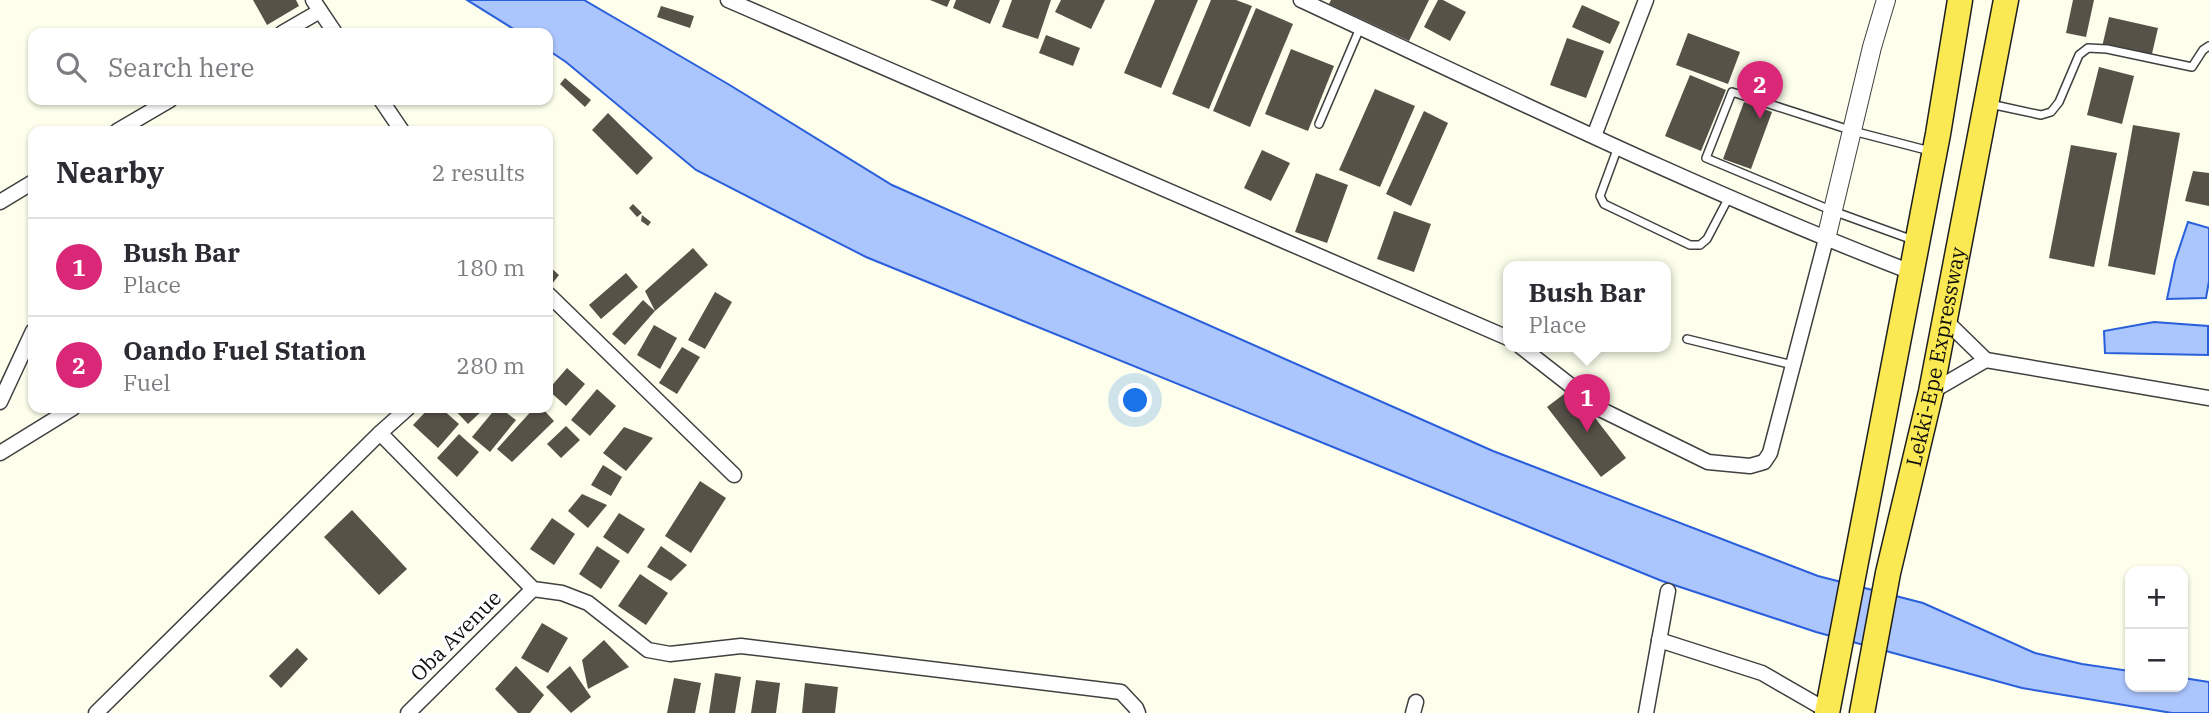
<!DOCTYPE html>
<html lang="en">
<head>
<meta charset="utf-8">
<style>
	:root { --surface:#fff; --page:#f7f7f7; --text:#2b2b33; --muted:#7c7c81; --line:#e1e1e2; --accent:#db2777 }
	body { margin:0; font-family:"IBM Plex Serif",serif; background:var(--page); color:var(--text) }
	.controls { position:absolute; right:21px; bottom:21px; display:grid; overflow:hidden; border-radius:14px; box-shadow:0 2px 5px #0004 }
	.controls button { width:63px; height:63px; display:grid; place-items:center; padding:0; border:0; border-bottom:2px solid var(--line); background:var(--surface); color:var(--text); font:35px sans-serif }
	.you { position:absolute; left:1136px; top:401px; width:24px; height:24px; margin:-18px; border:5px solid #fff; border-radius:50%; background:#1a73e8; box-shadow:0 0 0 10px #1a73e833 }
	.badge { display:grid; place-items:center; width:46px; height:46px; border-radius:50%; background:var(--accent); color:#fff; font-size:23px; font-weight:700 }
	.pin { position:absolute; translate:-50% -58px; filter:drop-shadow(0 2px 4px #0008) }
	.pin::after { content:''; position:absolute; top:37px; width:24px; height:21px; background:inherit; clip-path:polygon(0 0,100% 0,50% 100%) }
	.popup { position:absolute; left:1503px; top:261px; width:168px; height:91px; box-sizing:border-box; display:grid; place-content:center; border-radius:14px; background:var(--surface); filter:drop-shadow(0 2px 5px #0005); font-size:23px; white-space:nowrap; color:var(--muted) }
	.popup b { font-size:26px; color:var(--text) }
	.popup::after { content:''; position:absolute; left:50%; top:100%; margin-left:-14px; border:14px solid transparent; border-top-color:var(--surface) }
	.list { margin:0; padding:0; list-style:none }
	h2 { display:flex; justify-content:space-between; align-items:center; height:91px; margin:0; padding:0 28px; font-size:30px }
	h2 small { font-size:23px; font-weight:400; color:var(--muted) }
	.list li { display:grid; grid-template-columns:46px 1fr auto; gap:21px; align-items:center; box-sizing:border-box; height:98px; padding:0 28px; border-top:2px solid var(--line) }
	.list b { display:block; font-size:26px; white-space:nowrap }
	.list p { margin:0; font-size:23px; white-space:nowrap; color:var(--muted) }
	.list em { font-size:23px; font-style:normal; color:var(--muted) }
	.icon { flex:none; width:38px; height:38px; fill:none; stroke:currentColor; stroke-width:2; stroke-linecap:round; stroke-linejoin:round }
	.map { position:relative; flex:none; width:2209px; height:713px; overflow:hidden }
	.search { position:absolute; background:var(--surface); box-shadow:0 2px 5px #0004; left:28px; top:28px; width:525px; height:77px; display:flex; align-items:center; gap:18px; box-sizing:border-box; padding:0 24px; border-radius:14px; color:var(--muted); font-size:26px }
	.panel { position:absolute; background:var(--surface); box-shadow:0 2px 5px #0004; left:28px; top:126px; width:525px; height:287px; border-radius:14px }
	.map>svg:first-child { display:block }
	.water { fill:#abc5fd; stroke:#2a5fdb; stroke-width:2 }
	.building { fill:#565248 }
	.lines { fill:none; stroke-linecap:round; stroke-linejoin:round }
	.service-casing { stroke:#404040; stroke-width:10 }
	.minor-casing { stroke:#404040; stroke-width:17 }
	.tertiary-casing { stroke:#404040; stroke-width:20 }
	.trunk-casing { stroke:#1e1e1e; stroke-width:27 }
	.service { stroke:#fff; stroke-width:7 }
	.minor { stroke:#fff; stroke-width:14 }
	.tertiary { stroke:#fff; stroke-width:18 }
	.trunk { stroke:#fae953; stroke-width:24 }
	.labels { text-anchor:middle; stroke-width:7; stroke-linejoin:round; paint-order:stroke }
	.street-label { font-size:21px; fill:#0d0d0d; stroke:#fff }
</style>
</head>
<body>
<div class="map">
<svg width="2209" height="713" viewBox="0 0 2209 713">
	<rect width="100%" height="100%" fill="#fdffec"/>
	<g class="water">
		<polygon points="467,0 584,0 728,84 892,185 1493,451 1818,576 1923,603 2035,653 2082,664 2130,671 2130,687 2183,687 2183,678 2209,682 2209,713 2172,713 2022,688 1816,632 1662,581 866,257 696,170 566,62 548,50 548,33 520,33"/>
		<polygon points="2188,222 2209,228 2209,281 2206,298 2167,299 2175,261"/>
		<polygon points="2154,322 2208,326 2208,355 2105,353 2104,331"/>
	</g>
	<g class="building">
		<polygon points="253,0 296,0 299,6 267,25"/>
		<polygon points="930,0 950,0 947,7"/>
		<polygon points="956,0 1000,0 990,24 953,8"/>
		<polygon points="1012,0 1051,0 1038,39 1002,27"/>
		<polygon points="1061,0 1105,0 1091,29 1055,12"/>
		<polygon points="1155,0 1198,0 1161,88 1124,73"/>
		<polygon points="1211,0 1236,0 1252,6 1209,109 1172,94"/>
		<polygon points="1331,0 1429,0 1409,41 1329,4"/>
		<polygon points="1438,0 1443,0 1466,12 1450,41 1424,27"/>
		<polygon points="2073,0 2094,0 2086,37 2066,33"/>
		<polygon points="1582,5 1620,22 1610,44 1572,27"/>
		<polygon points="661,6 694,16 690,28 657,17"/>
		<polygon points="1256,8 1293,24 1250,127 1213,111"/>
		<polygon points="2109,17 2158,28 2151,58 2102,47"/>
		<polygon points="1688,33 1740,52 1728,84 1676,65"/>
		<polygon points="1046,35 1080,48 1073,66 1039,53"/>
		<polygon points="1567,38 1604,51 1586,98 1550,85"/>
		<polygon points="1291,49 1334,66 1308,131 1265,114"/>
		<polygon points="2099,67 2134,76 2122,124 2087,115"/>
		<polygon points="1690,75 1726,90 1701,151 1665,136"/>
		<polygon points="565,78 591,100 585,107 560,84"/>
		<polygon points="1375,89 1415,106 1380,187 1339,170"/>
		<polygon points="1744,102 1772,112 1751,169 1723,159"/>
		<polygon points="1424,111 1448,123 1411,206 1386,194"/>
		<polygon points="608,113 653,158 637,175 592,130"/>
		<polygon points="2133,125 2180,133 2155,275 2108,266"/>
		<polygon points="2071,145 2117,153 2094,267 2049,258"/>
		<polygon points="1262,150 1290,163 1271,201 1244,188"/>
		<polygon points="2193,171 2209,173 2209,206 2185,201"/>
		<polygon points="1316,173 1348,185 1327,243 1295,232"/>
		<polygon points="633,204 642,213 637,217 629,208"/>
		<polygon points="1394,211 1431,224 1414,272 1377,259"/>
		<polygon points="642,215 651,222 648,226 641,221"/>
		<polygon points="693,248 708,265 655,311 645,291"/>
		<polygon points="548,265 559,275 552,284 548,281"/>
		<polygon points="626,273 638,287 601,319 589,305"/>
		<polygon points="715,292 732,302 705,349 688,340"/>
		<polygon points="643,300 655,311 625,345 612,334"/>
		<polygon points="654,325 677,338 660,369 637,355"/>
		<polygon points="682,347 700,357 677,394 659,383"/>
		<polygon points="567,368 585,384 566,406 548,390"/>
		<polygon points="1572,388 1626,458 1601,477 1547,407"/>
		<polygon points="597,389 616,406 590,436 571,420"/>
		<polygon points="429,408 441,408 459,424 438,448 413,425"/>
		<polygon points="453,408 485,408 468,424"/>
		<polygon points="496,408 500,408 516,420 490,452 472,437"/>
		<polygon points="534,408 542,408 554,421 512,462 497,449"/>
		<polygon points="566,426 580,440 561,458 547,444"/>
		<polygon points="624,427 653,438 626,471 603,453"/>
		<polygon points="459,434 479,452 457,477 437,458"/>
		<polygon points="603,465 622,477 611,496 591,485"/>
		<polygon points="700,481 726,498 691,553 665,536"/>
		<polygon points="582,494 607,505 588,528 568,511"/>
		<polygon points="352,510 407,569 379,595 324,537"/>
		<polygon points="619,513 645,529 628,554 603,537"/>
		<polygon points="552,518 575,534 554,565 530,549"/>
		<polygon points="597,546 620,561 601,589 579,574"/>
		<polygon points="661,546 687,565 671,581 647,567"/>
		<polygon points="640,574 668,593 646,625 618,606"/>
		<polygon points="542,623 568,638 548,673 521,658"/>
		<polygon points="604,640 629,667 588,689 582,660"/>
		<polygon points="297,648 308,659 281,688 269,676"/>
		<polygon points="516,666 544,695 530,713 518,713 495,689"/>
		<polygon points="570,666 591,697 571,713 546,687"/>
		<polygon points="715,673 741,677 735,713 709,713"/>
		<polygon points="674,678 701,683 695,713 667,713"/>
		<polygon points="756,680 780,683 776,713 751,713"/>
		<polygon points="805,683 838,687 835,713 802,713"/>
	</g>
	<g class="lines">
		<g class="service-casing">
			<g id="service">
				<polyline points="1990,104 2041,115 2051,112 2059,102 2079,55 2088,48 2107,49 2192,67 2203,50 2209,46"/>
				<polyline points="1319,124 1360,28"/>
				<polyline points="1618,147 1600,196 1604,204 1690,245 1700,245 1707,239 1729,197"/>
				<polyline points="1913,240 1833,211 1706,158 1732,92 1853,131 1930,151"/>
				<polyline points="1687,339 1793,365"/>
			</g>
		</g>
		<g class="minor-casing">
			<g id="minor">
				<polyline points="313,0 335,33"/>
				<polyline points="728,0 1508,338"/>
				<path d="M1301,0C1503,94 1703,192 1911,272"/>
				<polyline points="282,33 320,11"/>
				<polyline points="381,100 402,131"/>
				<polyline points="117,131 170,100"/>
				<polyline points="1594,136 1646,0"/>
				<polyline points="0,202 33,182"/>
				<polyline points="548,294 734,475"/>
				<polyline points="1945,320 1986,360 2209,398"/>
				<polyline points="1520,346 1602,410 1708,462 1750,466 1764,462 1770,453 1826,239"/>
				<polyline points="1931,392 1986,360"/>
				<polyline points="0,402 33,331"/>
				<polyline points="380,433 408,408"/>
				<polyline points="0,453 73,408"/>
				<polyline points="1659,640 1762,673 1828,711"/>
				<polyline points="96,713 380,433 533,589 562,593 588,603 648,650 670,654 741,646 1121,692 1136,708 1138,713"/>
				<polyline points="408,713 533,589"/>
				<polyline points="1413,713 1416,702"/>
				<polyline points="1646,713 1668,591"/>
			</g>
		</g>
		<g class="tertiary-casing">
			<polyline id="tertiary" points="1826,239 1872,47 1886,0"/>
		</g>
		<g class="trunk-casing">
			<g id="trunk">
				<polyline points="1827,713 1938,134 1960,0"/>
				<path id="s1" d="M1862,713L1888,573L1931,392L2006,0"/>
			</g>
		</g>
		<use href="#service" class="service"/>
		<use href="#minor" class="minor"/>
		<use href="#tertiary" class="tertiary"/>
		<use href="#trunk" class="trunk"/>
	</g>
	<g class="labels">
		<g class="street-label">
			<text dy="7" stroke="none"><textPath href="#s1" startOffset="364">Lekki-Epe Expressway</textPath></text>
			<text transform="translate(456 636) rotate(-45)" y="7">Oba Avenue</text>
		</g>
	</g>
</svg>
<div class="controls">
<button>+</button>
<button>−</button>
</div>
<div class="you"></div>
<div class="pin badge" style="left:1587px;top:432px">1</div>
<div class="popup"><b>Bush Bar</b>Place</div>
<div class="pin badge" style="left:1760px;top:119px">2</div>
<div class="search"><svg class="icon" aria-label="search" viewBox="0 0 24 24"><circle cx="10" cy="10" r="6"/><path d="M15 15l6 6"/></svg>Search here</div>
<section class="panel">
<h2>Nearby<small>2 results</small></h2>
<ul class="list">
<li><span class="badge">1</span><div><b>Bush Bar</b><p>Place</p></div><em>180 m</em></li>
<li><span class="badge">2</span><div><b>Oando Fuel Station</b><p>Fuel</p></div><em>280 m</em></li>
</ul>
</section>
</div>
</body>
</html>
